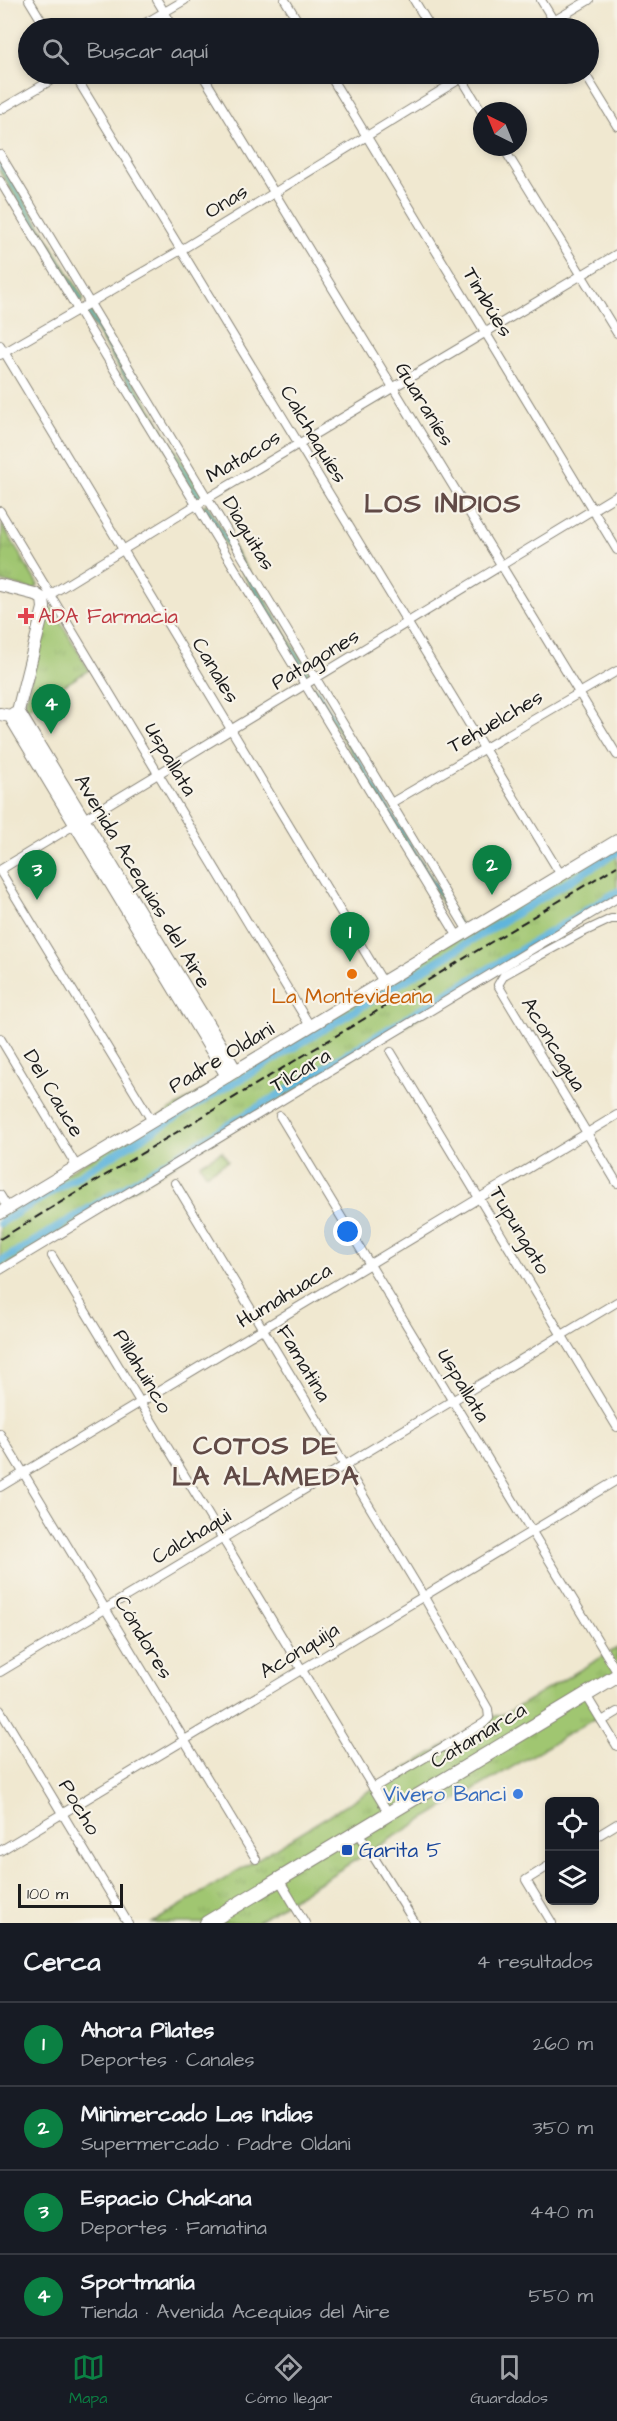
<!DOCTYPE html>
<html lang="es">
<head>
<meta charset="utf-8">
<style>
	:root { --surface:#171b24; --page:#20242c; --text:#f1f3f6; --muted:#9ea1a6; --line:#363941; --accent:#0b8043 }
	body { margin:0; font-family:"Architects Daughter",sans-serif; background:var(--page); color:var(--text) }
	.controls { position:absolute; right:18px; bottom:18px; display:grid; overflow:hidden; border-radius:9px; box-shadow:0 3px 9px #0003 }
	.controls button { width:54px; height:54px; display:grid; place-items:center; padding:0; border:0; border-bottom:2px solid var(--line); background:var(--surface); color:var(--text); font:30px sans-serif }
	.compass { position:absolute; left:473px; top:102px; width:54px; height:54px; border-radius:50%; background:var(--surface); box-shadow:0 3px 9px #0003; rotate:317deg }
	.scale { position:absolute; left:18px; bottom:15px; width:105px; box-sizing:border-box; padding-left:6px; border:3px solid #1c1c1c; border-top:0; font-size:16px; line-height:21px; white-space:nowrap; color:#1c1c1c; -webkit-text-stroke:4px #f7f3e8; paint-order:stroke }
	.you { position:absolute; left:348px; top:1232px; width:21px; height:21px; margin:-15px; border:4px solid #fff; border-radius:50%; background:#1a73e8; box-shadow:0 0 0 9px #1a73e833 }
	.badge { display:grid; place-items:center; width:39px; height:39px; border-radius:50%; background:var(--accent); color:#fff; font-size:20px; font-weight:700 }
	.pin { position:absolute; translate:-50% -50px; filter:drop-shadow(0 2px 3px #0008) }
	.pin::after { content:''; position:absolute; top:32px; width:21px; height:18px; background:inherit; clip-path:polygon(0 0,100% 0,50% 100%) }
	.list { margin:0; padding:0; list-style:none }
	h2 { display:flex; justify-content:space-between; align-items:center; height:78px; margin:0; padding:0 24px; font-size:26px }
	h2 small { font-size:20px; font-weight:400; color:var(--muted) }
	.list li { display:grid; grid-template-columns:39px 1fr auto; gap:18px; align-items:center; box-sizing:border-box; height:84px; padding:0 24px; border-top:2px solid var(--line) }
	.list b { display:block; font-size:22px; white-space:nowrap }
	.list p { margin:0; font-size:20px; white-space:nowrap; color:var(--muted) }
	.list em { font-size:20px; font-style:normal; color:var(--muted) }
	.icon { flex:none; width:33px; height:33px; fill:none; stroke:currentColor; stroke-width:2; stroke-linecap:round; stroke-linejoin:round }
	.map { position:relative; flex:none; width:617px; height:1923px; overflow:hidden }
	.search { position:absolute; background:var(--surface); box-shadow:0 3px 9px #0003; left:18px; right:18px; top:18px; height:66px; display:flex; align-items:center; gap:15px; box-sizing:border-box; padding:0 21px; border-radius:33px; color:var(--muted); font-size:22px }
	.sheet { height:414px; background:var(--surface) }
	nav { display:flex; justify-content:space-around; align-items:center; box-sizing:border-box; height:84px; border-top:2px solid var(--line); background:var(--surface); font-size:16px; color:var(--muted) }
	nav a { display:grid; justify-items:center; gap:3px }
	nav .on { color:var(--accent) }
	.map>svg:first-child { display:block }
	.grass { fill:url(#grass-tufts); stroke:#5e7146; stroke-width:1.5 }
	.pitch { fill:#a0c671; stroke:#5e7146; stroke-width:1.5 }
	.lines { fill:none; stroke-linecap:round; stroke-linejoin:round }
	.stream { stroke:#60b5dc; stroke-width:2 }
	.canal { stroke:#60b5dc; stroke-width:8 }
	.street-casing { stroke:#868276; stroke-width:10 }
	.secondary-casing { stroke:#868276; stroke-width:14 }
	.primary-casing { stroke:#868276; stroke-width:16 }
	.street { stroke:#fff; stroke-width:8 }
	.secondary { stroke:#fff; stroke-width:12 }
	.primary { stroke:#fff; stroke-width:14 }
	.rail { stroke:#1c1c1c; stroke-width:2; stroke-dasharray:9 4.5; stroke-linecap:butt }
	.health-dot { fill:#e0444e; stroke:#f7f3e8; stroke-width:2 }
	.food-dot { fill:#e8710a; stroke:#f7f3e8; stroke-width:2 }
	.shop-dot { fill:#3f7fe0; stroke:#f7f3e8; stroke-width:2 }
	.transit-dot { fill:#1a4fb4; stroke:#f7f3e8; stroke-width:2 }
	.labels { text-anchor:middle; stroke-width:4.5; stroke-linejoin:round; paint-order:stroke }
	.street-label { font-size:21px; fill:#1c1c1c; stroke:#f7f3e8 }
	.health-label { font-size:21px; fill:#be3a42; stroke:#f7f3e8; text-anchor:start }
	.food-label { font-size:21px; fill:#c56008; stroke:#f7f3e8 }
	.shop-label { font-size:21px; fill:#366cbe; stroke:#f7f3e8; text-anchor:end }
	.transit-label { font-size:21px; fill:#164399; stroke:#f7f3e8; text-anchor:start }
	.district-label { font-size:27px; font-weight:bold; letter-spacing:1.5px; fill:#614a46; stroke:#f7f3e8 }
</style>
</head>
<body>
<div class="map">
<svg width="617" height="1923" viewBox="0 0 617 1923">
	<defs>
		<pattern id="grass-tufts" width="24" height="20" patternUnits="userSpaceOnUse" patternTransform="scale(1.5)"><rect width="24" height="20" fill="#a0c671"/><path d="M3 7l-1-3M5 7V3M7 7l1-3M15 17l-1-3M17 17v-4M19 17l1-3" fill="none" stroke="#89aa61"/></pattern>
	</defs>
	<rect width="100%" height="100%" fill="#f7f3e8"/>
	<filter id="ink" filterUnits="userSpaceOnUse"><feTurbulence type="fractalNoise" baseFrequency=".0167" numOctaves="2"/><feDisplacementMap in="SourceGraphic" scale="12" xChannelSelector="R" yChannelSelector="G"/><feConvolveMatrix kernelMatrix="1 2 1 2 8 2 1 2 1" color-interpolation-filters="sRGB"/></filter>
	<filter id="wash" filterUnits="userSpaceOnUse"><feTurbulence type="fractalNoise" baseFrequency=".008" numOctaves="4" result="noise"/><feDisplacementMap in="SourceGraphic" scale="24" xChannelSelector="R" yChannelSelector="G"/><feGaussianBlur stdDeviation="1.35" result="paint"/><feColorMatrix in="noise" values="0 0 0 0 0 0 0 0 0 0 0 0 0 0 0 0 0 1.4 0 .05"/><feComposite in="paint" operator="in"/></filter>
	<g filter="url(#wash)">
		<rect width="100%" height="100%" fill="#f0e8d0"/>
		<g class="grass">
			<polygon points="0,159 84,299 82,302 78,301 0,172"/>
			<polygon points="89,307 202,493 202,498 196,497 85,312"/>
			<polygon points="205,504 207,504 312,676 307,679 203,508"/>
			<polygon points="2,524 38,585 34,590 0,581"/>
			<polygon points="49,608 53,609 89,670 23,711"/>
			<polygon points="314,685 463,929 459,931 312,689"/>
			<polygon points="617,841 617,898 0,1270 0,1213"/>
			<polygon points="617,1648 617,1676 586,1695 599,1716 370,1851 254,1923 152,1923 489,1718 507,1713"/>
		</g>
		<polygon class="pitch" points="222,1151 228,1161 206,1174 200,1164"/>
		<g class="lines">
			<g class="stream">
				<polyline points="0,165 81,300"/>
				<polyline points="87,310 199,496"/>
				<polyline points="206,507 308,676"/>
				<polyline points="315,687 460,928"/>
			</g>
			<g class="canal">
				<polyline points="474,939 617,852"/>
				<polyline points="239,1080 469,942"/>
				<polyline points="0,1223 234,1082"/>
				<polyline points="0,1262 617,892"/>
			</g>
		</g>
	</g>
	<g filter="url(#ink)">
		<g class="lines">
			<g class="street-casing">
				<g id="street">
					<polyline points="29,0 46,28"/>
					<polyline points="157,0 174,28"/>
					<polyline points="285,0 302,28"/>
					<polyline points="414,0 431,28"/>
					<polyline points="541,0 558,28"/>
					<polyline points="137,28 185,0"/>
					<polyline points="542,28 589,0"/>
					<polyline points="74,74 561,875"/>
					<polyline points="202,74 617,755"/>
					<polyline points="329,74 617,550"/>
					<polyline points="459,74 482,112"/>
					<polyline points="585,74 617,126"/>
					<polyline points="0,110 62,74"/>
					<polyline points="503,147 617,333"/>
					<polyline points="0,154 468,931"/>
					<polyline points="0,181 458,937"/>
					<polyline points="0,345 383,982"/>
					<polyline points="0,355 181,250 468,74"/>
					<polyline points="0,511 310,1026"/>
					<polyline points="43,599 196,505 617,254"/>
					<polyline points="391,803 617,671"/>
					<polyline points="0,870 617,495"/>
					<polyline points="0,871 152,1121"/>
					<polyline points="617,919 611,919 579,934 529,961 504,975 498,985 617,1183"/>
					<polyline points="0,1038 77,1167"/>
					<polyline points="391,1052 617,1427"/>
					<polyline points="280,1116 617,1672"/>
					<polyline points="175,1183 424,1597 488,1709 489,1718 484,1723 373,1788"/>
					<polyline points="0,1195 8,1208"/>
					<polyline points="52,1256 389,1814"/>
					<polyline points="0,1270 617,898"/>
					<polyline points="0,1434 256,1859"/>
					<polyline points="0,1487 617,1115"/>
					<polyline points="0,1672 617,1302"/>
					<polyline points="586,1695 617,1746"/>
					<polyline points="0,1710 128,1923"/>
					<polyline points="602,1721 617,1712"/>
					<polyline points="358,1832 415,1923"/>
					<polyline points="594,1838 617,1824"/>
					<polyline points="0,1851 617,1480"/>
					<polyline points="550,1865 526,1880 552,1923"/>
					<polyline points="280,1881 305,1923"/>
				</g>
			</g>
			<g class="secondary-casing">
				<g id="secondary">
					<polyline points="0,585 35,594 43,599 44,608 18,711 13,714"/>
					<polyline points="18,711 236,1071"/>
					<polyline points="0,714 10,716 227,1076"/>
					<polyline points="0,1213 617,841"/>
				</g>
			</g>
			<g class="primary-casing">
				<polyline id="primary" points="207,1923 617,1676"/>
			</g>
			<use href="#street" class="street"/>
			<use href="#secondary" class="secondary"/>
			<use href="#primary" class="primary"/>
			<polyline class="rail" points="0,1239 617,866"/>
		</g>
	</g>
	<path class="health-dot" d="M23 607h6v6h6v6h-6v6h-6v-6h-6v-6h6z"/>
	<circle class="food-dot" cx="352" cy="974" r="6"/>
	<circle class="shop-dot" cx="518" cy="1794" r="6"/>
	<rect class="transit-dot" x="341" y="1844" width="12" height="12" rx="3"/>
	<g class="labels">
		<g class="street-label">
			<text transform="translate(226 201) rotate(-32)" y="7">Onas</text>
			<text transform="translate(488 302) rotate(59)" y="7">Timbúes</text>
			<text transform="translate(425 404) rotate(59)" y="7">Guaraníes</text>
			<text transform="translate(314 434) rotate(59)" y="7">Calchaquíes</text>
			<text transform="translate(243 456) rotate(-31)" y="7">Matacos</text>
			<text transform="translate(249 533) rotate(59)" y="7">Diaguitas</text>
			<text transform="translate(315 659) rotate(-31)" y="7">Patagones</text>
			<text transform="translate(216 670) rotate(59)" y="7">Canales</text>
			<text transform="translate(495 721) rotate(-30)" y="7">Tehuelches</text>
			<text transform="translate(171 759) rotate(59)" y="7">Uspallata</text>
			<text transform="translate(143 881) rotate(59)" y="7">Avenida Acequias del Aire</text>
			<text transform="translate(554 1044) rotate(59)" y="7">Aconcagua</text>
			<text transform="translate(221 1057) rotate(-31)" y="7">Padre Oldani</text>
			<text transform="translate(300 1070) rotate(-31)" y="7">Tilcara</text>
			<text transform="translate(54 1093) rotate(59)" y="7">Del Cauce</text>
			<text transform="translate(520 1230) rotate(59)" y="7">Tupungato</text>
			<text transform="translate(284 1295) rotate(-31)" y="7">Humahuaca</text>
			<text transform="translate(304 1363) rotate(59)" y="7">Famatina</text>
			<text transform="translate(143 1371) rotate(59)" y="7">Pillahuinco</text>
			<text transform="translate(464 1385) rotate(59)" y="7">Uspallata</text>
			<text transform="translate(191 1536) rotate(-31)" y="7">Calchaqui</text>
			<text transform="translate(144 1637) rotate(59)" y="7">Cóndores</text>
			<text transform="translate(299 1650) rotate(-31)" y="7">Aconquija</text>
			<text transform="translate(478 1735) rotate(-31)" y="7">Catamarca</text>
			<text transform="translate(80 1807) rotate(59)" y="7">Pocho</text>
		</g>
		<g class="health-label">
			<text x="38" y="623">ADA Farmacia</text>
		</g>
		<g class="food-label">
			<text x="352" y="1003">La Montevideana</text>
		</g>
		<g class="shop-label">
			<text x="506" y="1801">Vivero Banci</text>
		</g>
		<g class="transit-label">
			<text x="359" y="1857">Garita 5</text>
		</g>
		<g class="district-label">
			<text x="443" y="512">LOS INDIOS</text>
			<text x="266" y="1454">COTOS DE<tspan x="266" dy="31">LA ALAMEDA</tspan></text>
		</g>
	</g>
</svg>
<div class="controls">
<button><svg class="icon" aria-label="locate" viewBox="0 0 24 24"><circle cx="12" cy="12" r="6"/><path d="M12 2v4M12 18v4M2 12h4M18 12h4"/></svg></button>
<button><svg class="icon" aria-label="layers" viewBox="0 0 24 24"><path d="M12 4l9 5-9 5-9-5zM3 14l9 5 9-5"/></svg></button>
</div>
<svg class="compass" viewBox="-18 -18 36 36"><path d="M0-13l5 13h-10z" fill="#e53935"/><path d="M0 13l5-13h-10z" fill="#9ea1a6"/></svg>
<div class="scale">100 m</div>
<div class="you"></div>
<div class="pin badge" style="left:350px;top:962px">1</div>
<div class="pin badge" style="left:492px;top:895px">2</div>
<div class="pin badge" style="left:37px;top:900px">3</div>
<div class="pin badge" style="left:51px;top:734px">4</div>
<div class="search"><svg class="icon" aria-label="search" viewBox="0 0 24 24"><circle cx="10" cy="10" r="6"/><path d="M15 15l6 6"/></svg>Buscar aquí</div>
</div>
<section class="sheet">
<h2>Cerca<small>4 resultados</small></h2>
<ul class="list">
<li><span class="badge">1</span><div><b>Ahora Pilates</b><p>Deportes · Canales</p></div><em>260 m</em></li>
<li><span class="badge">2</span><div><b>Minimercado Las Indias</b><p>Supermercado · Padre Oldani</p></div><em>350 m</em></li>
<li><span class="badge">3</span><div><b>Espacio Chakana</b><p>Deportes · Famatina</p></div><em>440 m</em></li>
<li><span class="badge">4</span><div><b>Sportmanía</b><p>Tienda · Avenida Acequias del Aire</p></div><em>550 m</em></li>
</ul>
</section>
<nav>
<a class="on"><svg class="icon" aria-label="map" viewBox="0 0 24 24"><path d="M3 6l6-2 6 2 6-2v14l-6 2-6-2-6 2zM9 4v14M15 6v14"/></svg>Mapa</a>
<a><svg class="icon" aria-label="directions" viewBox="0 0 24 24"><path d="M12 3l9 9-9 9-9-9zM9 14v-3h6M13 9l2 2-2 2"/></svg>Cómo llegar</a>
<a><svg class="icon" aria-label="saved" viewBox="0 0 24 24"><path d="M7 4h10v16l-5-4-5 4z"/></svg>Guardados</a>
</nav>
</body>
</html>
